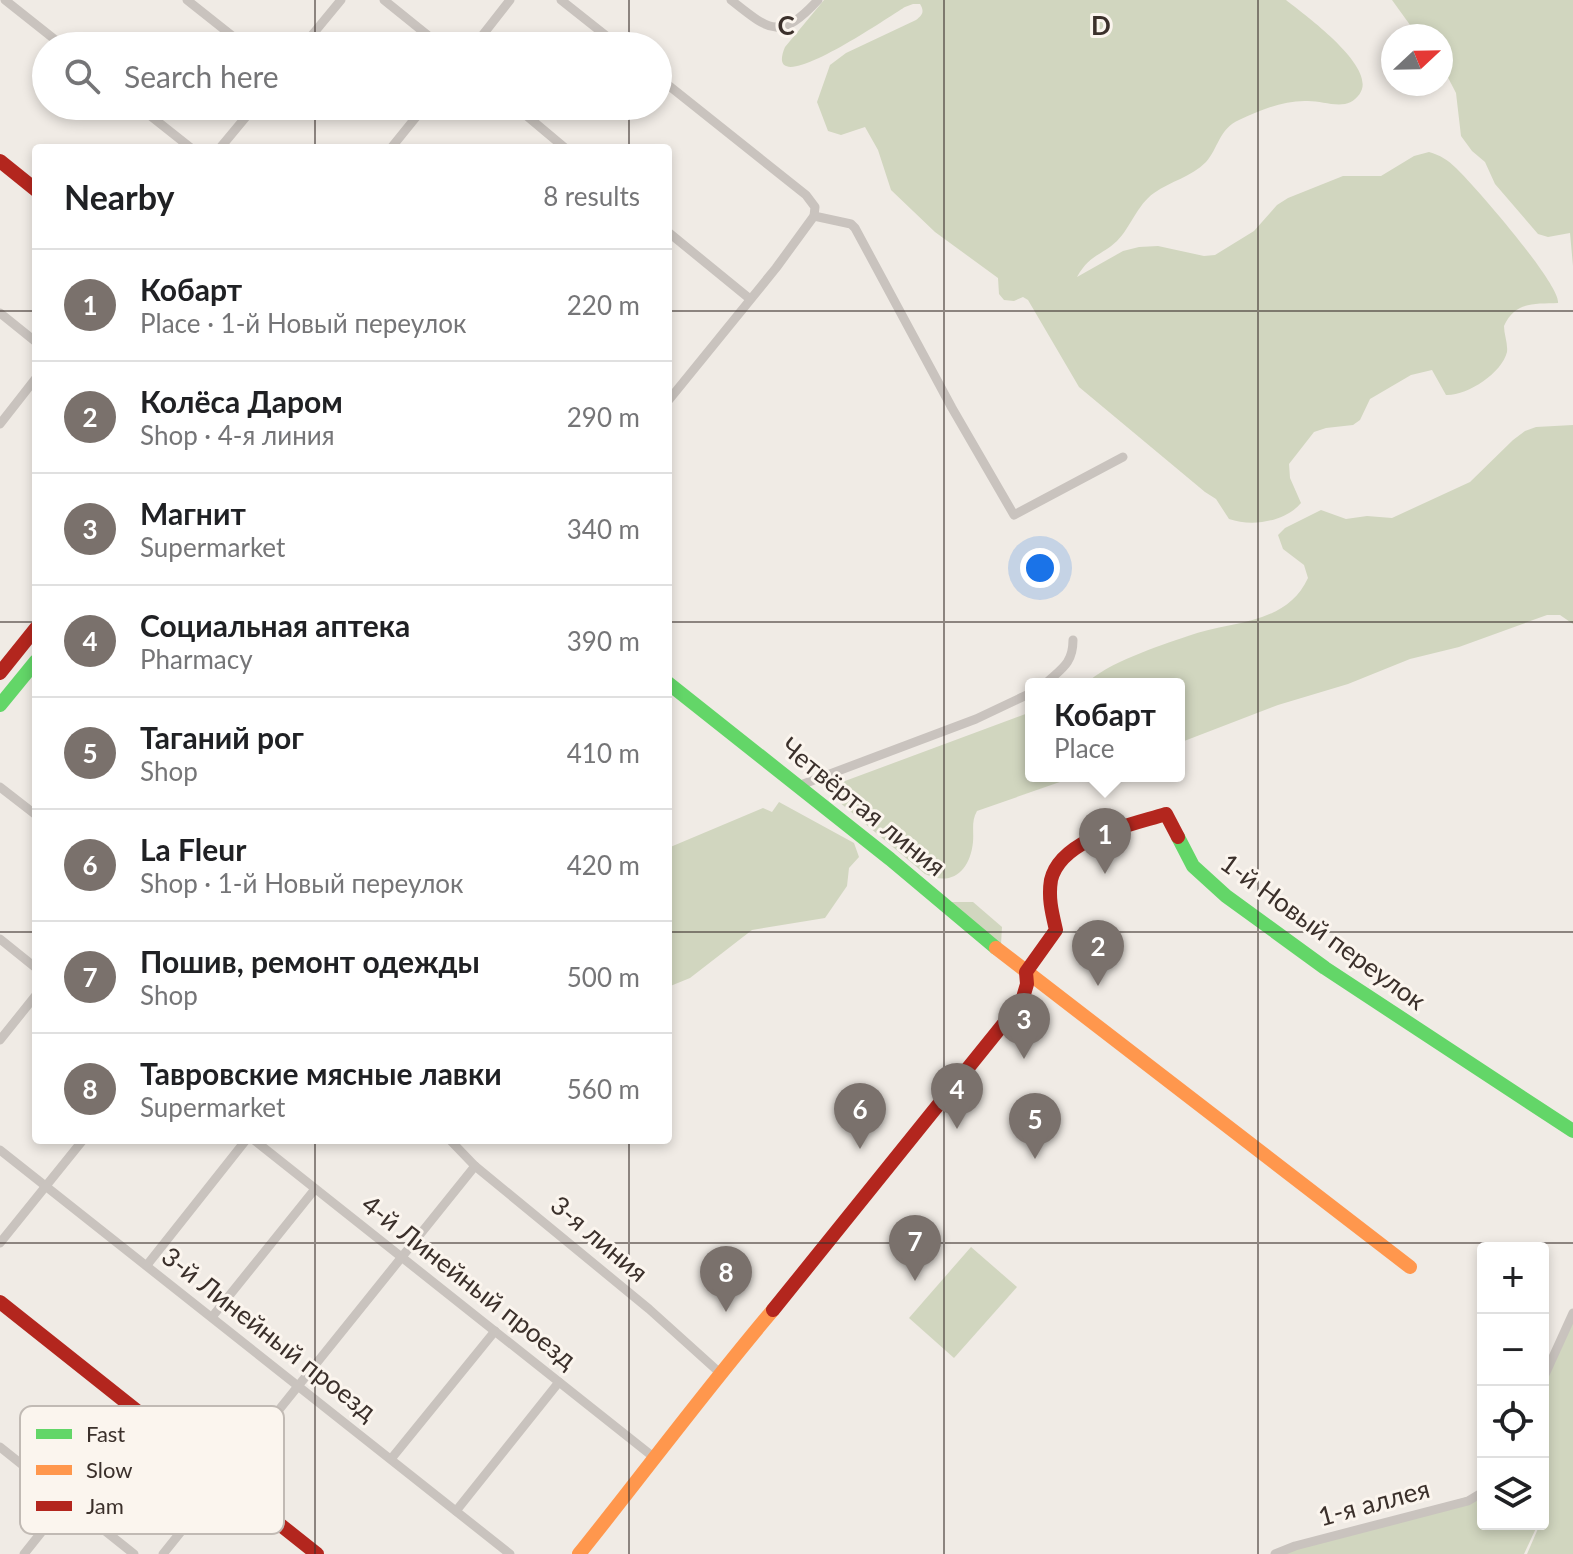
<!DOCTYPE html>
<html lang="en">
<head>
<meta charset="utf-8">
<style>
	:root { --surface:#fff; --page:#f2f2f2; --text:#202124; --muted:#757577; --line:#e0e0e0; --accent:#7a716c }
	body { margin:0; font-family:Lato,sans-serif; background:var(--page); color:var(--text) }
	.controls { position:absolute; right:24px; bottom:24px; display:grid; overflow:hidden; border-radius:8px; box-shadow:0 4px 12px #0003 }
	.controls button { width:72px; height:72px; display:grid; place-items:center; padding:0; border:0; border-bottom:2px solid var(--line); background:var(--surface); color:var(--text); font:40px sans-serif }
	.compass { position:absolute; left:1381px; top:24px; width:72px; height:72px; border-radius:50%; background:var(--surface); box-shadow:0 4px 12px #0003; rotate:68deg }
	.you { position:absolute; left:1040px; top:568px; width:28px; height:28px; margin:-20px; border:6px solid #fff; border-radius:50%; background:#1a73e8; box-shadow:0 0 0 12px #1a73e833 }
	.badge { display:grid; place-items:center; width:52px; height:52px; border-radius:50%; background:var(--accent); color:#fff; font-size:26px; font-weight:700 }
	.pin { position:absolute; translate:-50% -66px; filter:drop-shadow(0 2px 4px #0008) }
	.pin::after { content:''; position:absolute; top:42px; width:28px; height:24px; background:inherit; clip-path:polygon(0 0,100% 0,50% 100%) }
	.popup { position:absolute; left:1025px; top:678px; width:160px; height:104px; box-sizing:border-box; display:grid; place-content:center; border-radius:8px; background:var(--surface); filter:drop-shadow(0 2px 6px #0005); font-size:26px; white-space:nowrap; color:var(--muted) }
	.popup b { font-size:30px; color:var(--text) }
	.popup::after { content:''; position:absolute; left:50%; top:100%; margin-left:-16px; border:16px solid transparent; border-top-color:var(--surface) }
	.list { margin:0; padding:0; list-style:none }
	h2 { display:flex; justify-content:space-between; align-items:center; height:104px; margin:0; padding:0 32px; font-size:34px }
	h2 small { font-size:26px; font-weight:400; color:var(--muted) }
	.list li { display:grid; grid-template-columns:52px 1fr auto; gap:24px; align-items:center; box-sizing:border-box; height:112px; padding:0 32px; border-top:2px solid var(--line) }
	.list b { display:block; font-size:30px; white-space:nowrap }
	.list p { margin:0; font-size:26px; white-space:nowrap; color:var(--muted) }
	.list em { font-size:26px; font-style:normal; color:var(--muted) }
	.icon { flex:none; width:44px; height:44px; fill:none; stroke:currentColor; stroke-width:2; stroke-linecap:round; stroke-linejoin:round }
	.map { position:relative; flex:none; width:1573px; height:1554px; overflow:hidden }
	.search { position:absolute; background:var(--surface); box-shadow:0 4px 12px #0003; left:32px; top:32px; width:640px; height:88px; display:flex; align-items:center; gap:20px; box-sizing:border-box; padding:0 28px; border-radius:44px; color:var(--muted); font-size:30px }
	.panel { position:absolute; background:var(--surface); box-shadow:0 4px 12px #0003; left:32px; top:144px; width:640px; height:1000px; border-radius:8px }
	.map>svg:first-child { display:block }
	.green { fill:#d1d6bf }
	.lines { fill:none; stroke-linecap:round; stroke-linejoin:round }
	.street { stroke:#c9c3be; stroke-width:9 }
	.fast { stroke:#63d668; stroke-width:14 }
	.slow { stroke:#ff974d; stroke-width:14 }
	.jam { stroke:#b3261e; stroke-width:14 }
	.grid { fill:none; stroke:#3b302b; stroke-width:2; stroke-opacity:0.55 }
	.labels { text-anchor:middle; stroke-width:6; stroke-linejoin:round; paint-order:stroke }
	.street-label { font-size:26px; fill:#3b302b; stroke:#fbf5ee }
	.key { fill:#fbf5ee; stroke:#c1bab4; stroke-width:2 }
	.key-label { font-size:22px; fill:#3b302b }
	.grid-label { font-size:26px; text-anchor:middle; font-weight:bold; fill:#3b302b; stroke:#fbf5ee; stroke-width:6; stroke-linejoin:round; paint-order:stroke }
</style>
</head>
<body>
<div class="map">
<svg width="1573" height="1554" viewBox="0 0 1573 1554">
	<rect width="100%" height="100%" fill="#f0ebe5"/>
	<g class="green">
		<path d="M824,0H1286C1305,15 1370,62 1362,89C1360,96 1352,103 1345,104C1333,106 1320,101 1308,101C1284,100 1261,110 1239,120C1219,129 1218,149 1206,162C1191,177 1171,181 1154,193C1137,205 1131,227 1117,241C1101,256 1090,254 1077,277L1123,251L1139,247L1158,246L1204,256L1215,255L1254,231L1277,205L1288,198L1343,176H1381L1414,156L1429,152C1440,155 1448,160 1456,168C1474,185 1561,285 1558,303C1535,304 1515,301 1504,326C1504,335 1508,343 1507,352C1502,373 1467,396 1446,395L1432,370L1411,375L1370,399L1360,420L1353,425L1326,428L1314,432L1289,464L1290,478L1301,503C1285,522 1252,527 1229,519L1216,499L1205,492L1079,387L1028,300L1023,297L1014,301L1004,300L999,294L998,278L935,232L891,190L878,150L865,127L841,135L828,131L817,102L830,65L846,53L916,20C922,15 925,12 920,4H913L905,7C894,13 760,107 785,47Z"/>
		<polygon points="1392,0 1573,0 1573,266 1570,233 1548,237 1538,234 1495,184 1485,162 1472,151 1461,136 1456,93 1441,64 1441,36 1418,36"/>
		<path d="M1573,425V624L1560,615H1547L1459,647L1410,659L1348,684L1278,705L1179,743V684H1086C1106,663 1159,646 1188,636C1229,621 1286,626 1308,578L1304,565L1283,549L1278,535L1285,528L1321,510L1346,519L1367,516L1392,518L1470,482L1513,440L1525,431L1536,427Z"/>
		<path d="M1031,712V776H1077L977,811C971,821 974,831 973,842C970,871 952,887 925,874L838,801L839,785L845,781Z"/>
		<polygon points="779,802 854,843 859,857 849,868 847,886 825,918 752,930 690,978 668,987 668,848 763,808 772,812"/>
		<polygon points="950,902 973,902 1002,927 1001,944"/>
		<polygon points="971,1247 1017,1287 954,1358 909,1318"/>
		<polygon points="1573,1313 1573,1554 1527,1554 1540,1524 1543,1524 1548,1504 1543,1502 1543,1379"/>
		<polygon points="1483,1492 1483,1524 1538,1524 1524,1554 1280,1554"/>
	</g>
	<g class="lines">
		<g class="street">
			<polyline points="5,0 63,46"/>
			<polyline points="187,0 245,46"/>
			<polyline points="384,0 441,46"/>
			<polyline points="561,0 619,46"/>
			<path d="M731,0C770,31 780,41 818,0"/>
			<polyline points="303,46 341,0"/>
			<polyline points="474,46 510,0"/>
			<polyline points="658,77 806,195 815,207 814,216 776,268 668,401"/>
			<polyline points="138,106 191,148"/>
			<polyline points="515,106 565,148"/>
			<polyline points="220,148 255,106"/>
			<polyline points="391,148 425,106"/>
			<polyline points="814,216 851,224 855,228 952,408 1014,515 1123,457"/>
			<polyline points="668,232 750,299"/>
			<polyline points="0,313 36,342"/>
			<polyline points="0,424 36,378"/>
			<path d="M1045,684C1061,669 1073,664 1073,640"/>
			<polyline points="798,786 976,719 1031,693"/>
			<polyline points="0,787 36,815"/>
			<polyline points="0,939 36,968"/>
			<polyline points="0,1040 36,995"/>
			<polyline points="254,1140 656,1459"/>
			<polyline points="450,1140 475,1166 649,1309 720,1373"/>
			<polyline points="0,1150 510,1554"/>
			<polyline points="0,1243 83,1140"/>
			<polyline points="147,1265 246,1140"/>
			<polyline points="212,1317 315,1189"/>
			<polyline points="1543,1379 1573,1313"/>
			<polyline points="0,1447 134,1554"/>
			<polyline points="391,1459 495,1331"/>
			<polyline points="456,1511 559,1382"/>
			<polyline points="24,1554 67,1500"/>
			<polyline points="163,1554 475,1166"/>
			<polyline points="1275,1554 1295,1546 1468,1501 1483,1492"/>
		</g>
		<g class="fast">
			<polyline points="668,683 890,859 996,948"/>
			<polyline points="0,705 36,661"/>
			<polyline points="1178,837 1193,866 1226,896 1325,968 1573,1131"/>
		</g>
		<g class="slow">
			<polyline points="996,948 1410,1267"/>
			<path d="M579,1554C644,1473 706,1389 773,1310"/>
		</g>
		<g class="jam">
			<polyline points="0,161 36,190"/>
			<polyline points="0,673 36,628"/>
			<polyline points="0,1302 317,1554"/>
			<path d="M773,1310L1022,1001L1027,984L1026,972L1056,930C1052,913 1048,898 1051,880C1061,838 1131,825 1166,814L1178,837"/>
		</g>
	</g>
	<path class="grid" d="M315,0V46M629,0V46M944,0V1554M1258,0V1554M315,106V148M629,106V148M0,311H36M668,311H1573M0,622H36M668,622H1573M0,932H36M668,932H1573M315,1140V1554M629,1140V1554M0,1243H1573"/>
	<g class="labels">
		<g class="street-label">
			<text transform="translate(863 807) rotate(39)" y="9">Четвёртая линия</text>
			<text transform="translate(1323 932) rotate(36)" y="9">1-й Новый переулок</text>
			<text transform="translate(599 1239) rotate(40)" y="9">3-я линия</text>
			<text transform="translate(469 1282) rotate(38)" y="9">4-й Линейный проезд</text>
			<text transform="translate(269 1334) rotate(38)" y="9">3-й Линейный проезд</text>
			<text transform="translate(1374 1503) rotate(-15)" y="9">1-я аллея</text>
		</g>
	</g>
	<rect x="20" y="1406" width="264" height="128" rx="12" class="key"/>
	<rect x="36" y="1429" width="36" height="10" fill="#63d668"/>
	<rect x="36" y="1465" width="36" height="10" fill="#ff974d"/>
	<rect x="36" y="1501" width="36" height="10" fill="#b3261e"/>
	<g class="key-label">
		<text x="86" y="1442">Fast</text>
		<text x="86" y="1478">Slow</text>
		<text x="86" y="1514">Jam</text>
	</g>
	<g class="grid-label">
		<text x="786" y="35">C</text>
		<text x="1101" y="35">D</text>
	</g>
</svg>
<div class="controls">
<button>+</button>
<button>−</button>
<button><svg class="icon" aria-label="locate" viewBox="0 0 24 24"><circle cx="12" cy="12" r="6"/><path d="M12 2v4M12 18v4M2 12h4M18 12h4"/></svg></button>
<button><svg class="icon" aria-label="layers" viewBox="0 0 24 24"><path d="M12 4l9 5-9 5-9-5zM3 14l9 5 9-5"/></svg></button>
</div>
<svg class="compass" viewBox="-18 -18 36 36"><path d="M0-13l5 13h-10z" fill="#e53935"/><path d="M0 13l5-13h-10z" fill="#757577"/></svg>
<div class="you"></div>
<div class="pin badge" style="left:1105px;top:874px">1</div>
<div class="popup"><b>Кобарт</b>Place</div>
<div class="pin badge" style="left:1098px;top:986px">2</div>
<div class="pin badge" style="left:1024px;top:1059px">3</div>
<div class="pin badge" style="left:957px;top:1129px">4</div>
<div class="pin badge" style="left:1035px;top:1159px">5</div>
<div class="pin badge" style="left:860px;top:1149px">6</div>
<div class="pin badge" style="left:915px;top:1281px">7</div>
<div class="pin badge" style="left:726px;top:1312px">8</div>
<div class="search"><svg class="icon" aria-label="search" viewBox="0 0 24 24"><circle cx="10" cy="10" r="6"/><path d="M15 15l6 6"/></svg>Search here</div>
<section class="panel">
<h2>Nearby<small>8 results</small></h2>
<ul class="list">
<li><span class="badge">1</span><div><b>Кобарт</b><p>Place · 1-й Новый переулок</p></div><em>220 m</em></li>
<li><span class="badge">2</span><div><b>Колёса Даром</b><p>Shop · 4-я линия</p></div><em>290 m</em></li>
<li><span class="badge">3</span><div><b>Магнит</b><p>Supermarket</p></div><em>340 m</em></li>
<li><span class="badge">4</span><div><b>Социальная аптека</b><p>Pharmacy</p></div><em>390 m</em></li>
<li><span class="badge">5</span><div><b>Таганий рог</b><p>Shop</p></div><em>410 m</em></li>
<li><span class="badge">6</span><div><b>La Fleur</b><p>Shop · 1-й Новый переулок</p></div><em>420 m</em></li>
<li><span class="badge">7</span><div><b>Пошив, ремонт одежды</b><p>Shop</p></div><em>500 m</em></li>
<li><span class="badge">8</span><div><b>Тавровские мясные лавки</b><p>Supermarket</p></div><em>560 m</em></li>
</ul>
</section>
</div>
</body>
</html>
